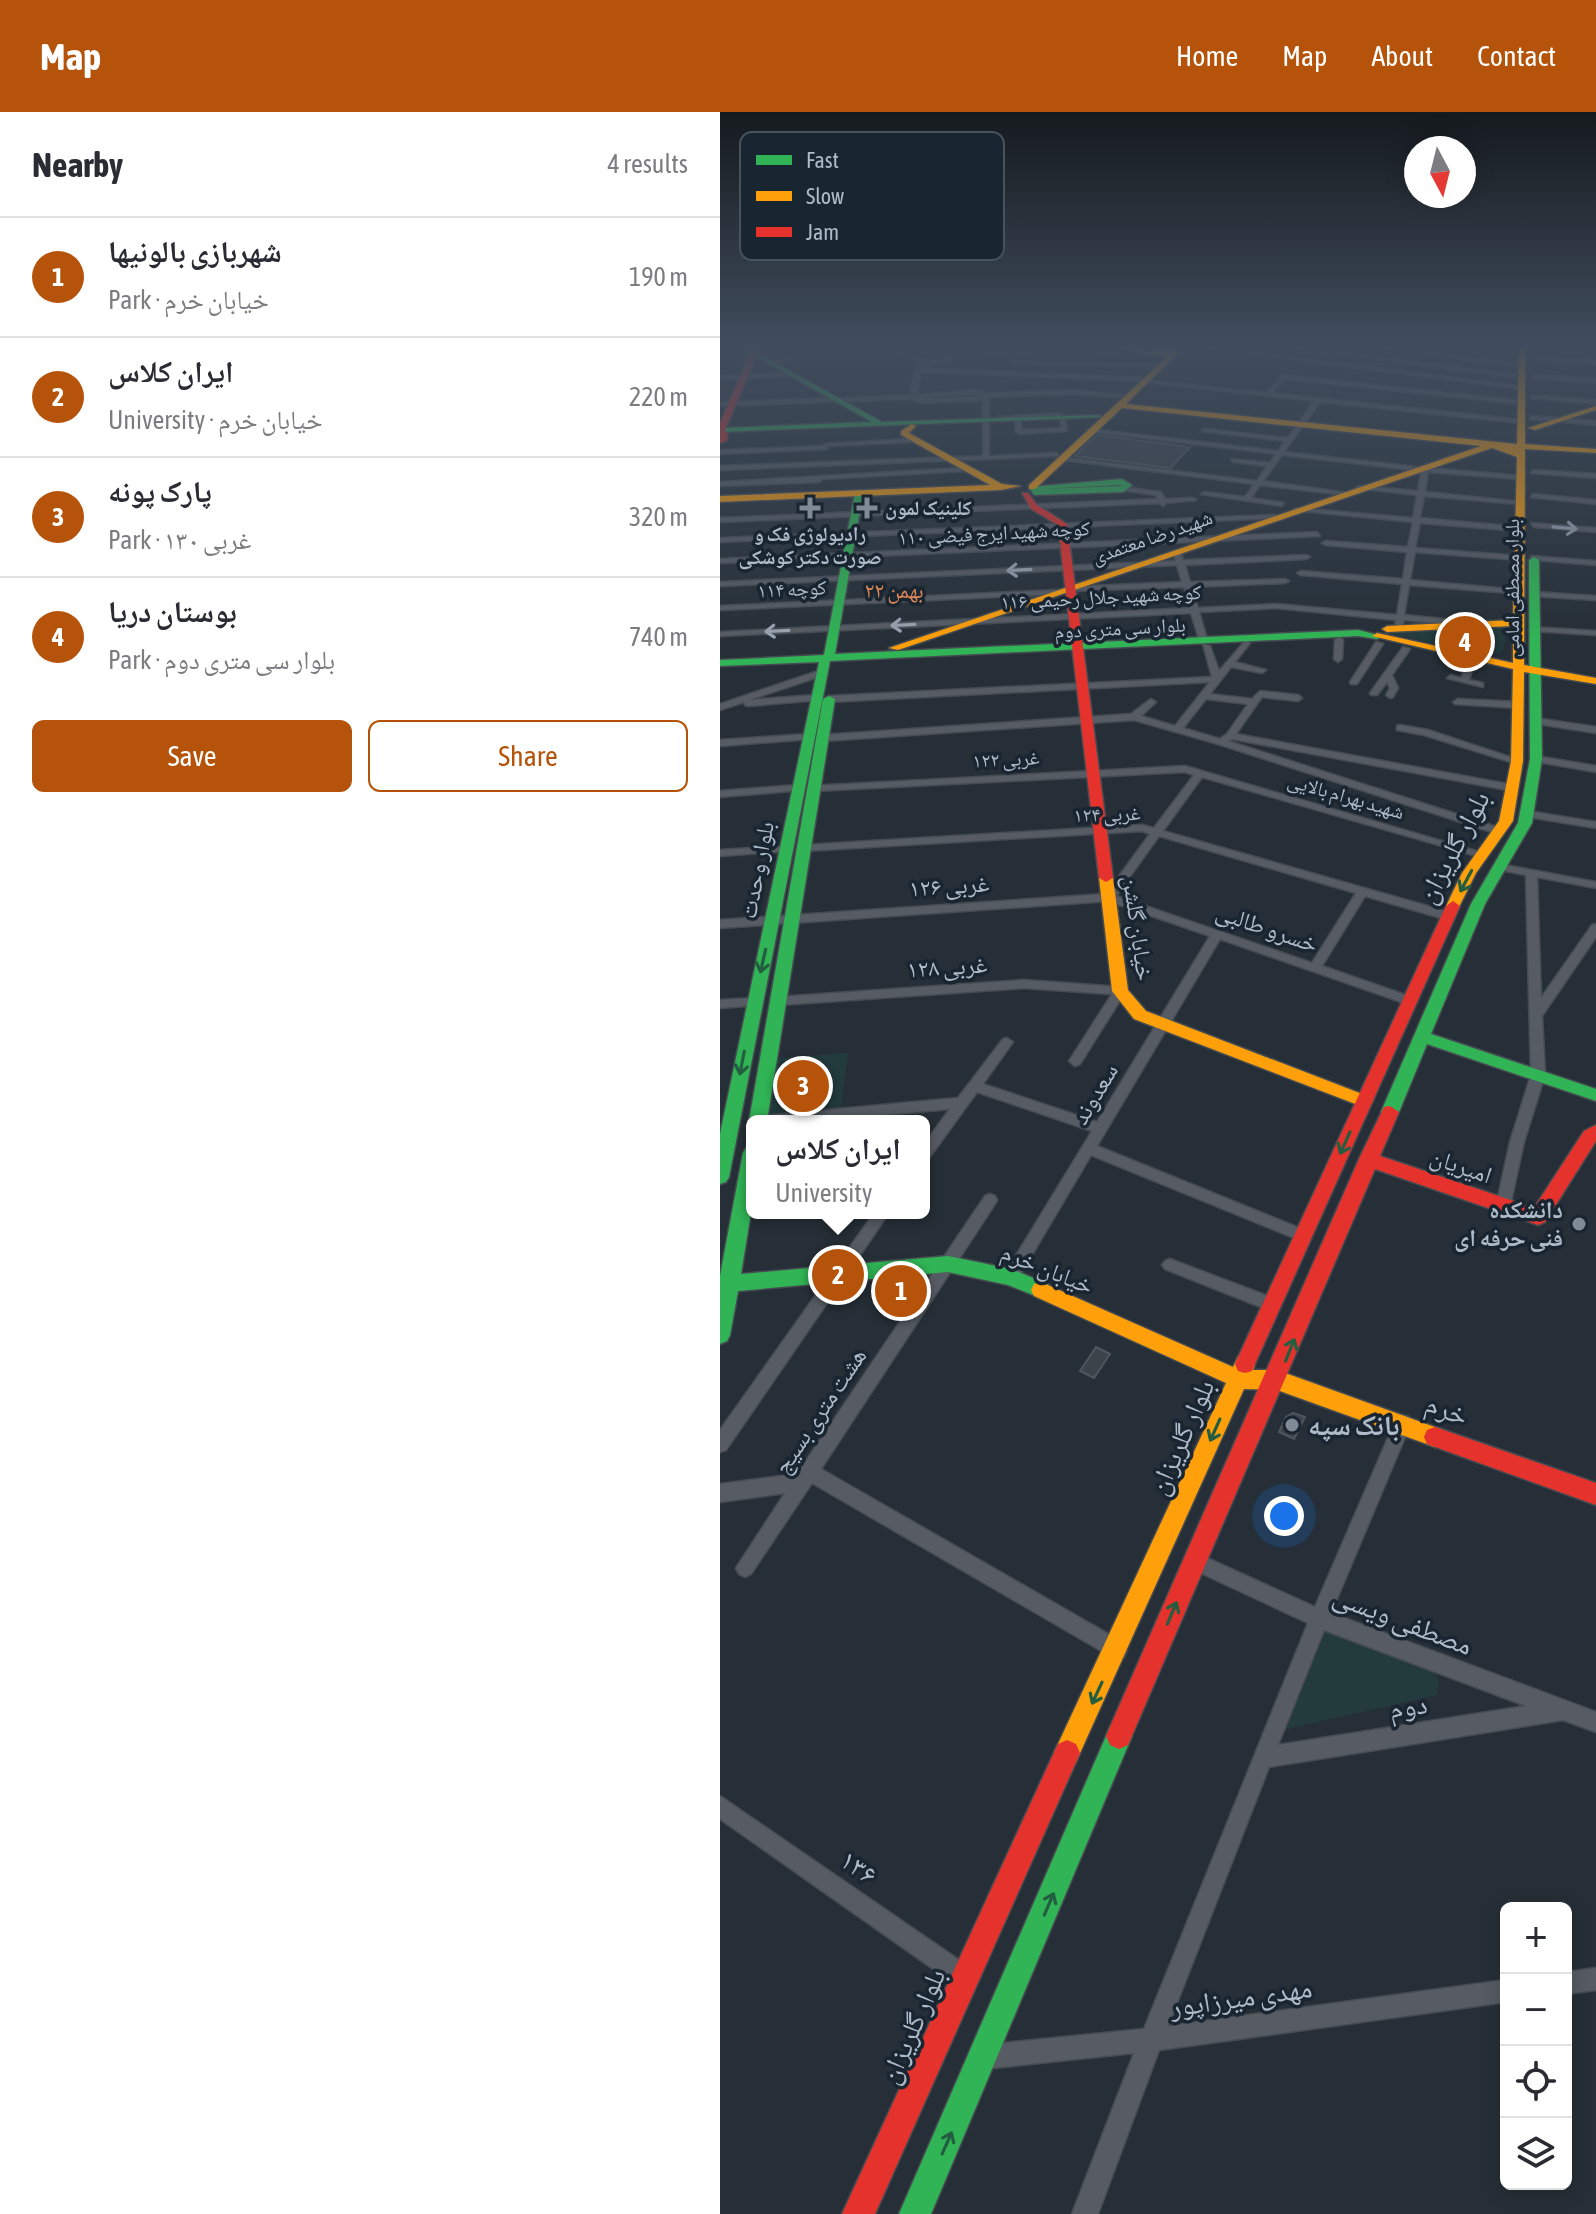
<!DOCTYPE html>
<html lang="en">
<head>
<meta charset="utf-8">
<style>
	:root { --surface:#fff; --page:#f7f7f7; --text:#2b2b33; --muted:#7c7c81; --line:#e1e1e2; --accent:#b45309 }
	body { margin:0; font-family:"Asap Condensed","Noto Naskh Arabic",sans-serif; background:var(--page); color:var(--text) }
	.controls { position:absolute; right:24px; bottom:24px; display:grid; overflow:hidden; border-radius:12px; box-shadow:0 4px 20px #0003 }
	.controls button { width:72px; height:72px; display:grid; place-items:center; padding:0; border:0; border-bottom:2px solid var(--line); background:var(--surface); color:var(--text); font:40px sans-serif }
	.compass { position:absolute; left:684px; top:24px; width:72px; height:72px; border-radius:50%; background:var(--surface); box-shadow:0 4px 20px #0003; rotate:173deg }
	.you { position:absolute; left:564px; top:1404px; width:28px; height:28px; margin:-20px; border:6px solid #fff; border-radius:50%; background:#1a73e8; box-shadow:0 0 0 12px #1a73e833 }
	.badge { display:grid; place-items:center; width:52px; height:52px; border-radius:50%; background:var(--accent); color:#fff; font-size:26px; font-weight:700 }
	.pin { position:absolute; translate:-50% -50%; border:4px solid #fff; box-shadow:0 2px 8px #0006 }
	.popup { position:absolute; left:26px; top:1003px; width:184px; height:104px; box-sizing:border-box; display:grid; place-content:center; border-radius:12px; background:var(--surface); filter:drop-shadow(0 2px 6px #0005); font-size:26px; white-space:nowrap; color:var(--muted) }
	.popup b { font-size:30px; color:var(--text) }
	.popup::after { content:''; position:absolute; left:50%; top:100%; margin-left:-16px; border:16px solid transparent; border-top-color:var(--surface) }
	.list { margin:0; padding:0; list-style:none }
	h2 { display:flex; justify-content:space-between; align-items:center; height:104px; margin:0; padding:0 32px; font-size:34px }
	h2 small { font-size:26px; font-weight:400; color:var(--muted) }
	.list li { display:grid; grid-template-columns:52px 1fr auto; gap:24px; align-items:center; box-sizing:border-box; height:120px; padding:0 32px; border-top:2px solid var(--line) }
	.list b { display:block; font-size:30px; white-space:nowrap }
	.list p { margin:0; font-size:26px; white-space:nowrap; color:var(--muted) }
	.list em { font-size:26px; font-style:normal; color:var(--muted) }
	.actions { display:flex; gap:16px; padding:24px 32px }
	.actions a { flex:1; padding:18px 0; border:2px solid var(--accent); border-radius:12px; text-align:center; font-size:28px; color:var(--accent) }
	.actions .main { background:var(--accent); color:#fff }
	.icon { flex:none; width:44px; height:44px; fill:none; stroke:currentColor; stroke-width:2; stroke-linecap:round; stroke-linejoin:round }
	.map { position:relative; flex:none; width:876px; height:2102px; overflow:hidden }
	header { display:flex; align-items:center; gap:48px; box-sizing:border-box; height:112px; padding:0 40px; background:var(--accent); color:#fff }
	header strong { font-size:38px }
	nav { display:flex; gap:44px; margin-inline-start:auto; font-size:28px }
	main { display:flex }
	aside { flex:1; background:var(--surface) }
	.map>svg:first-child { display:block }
	.green { fill:#233b3d }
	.building { fill:#3c434a; stroke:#4f565f; stroke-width:2 }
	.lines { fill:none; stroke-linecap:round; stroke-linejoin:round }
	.street-casing { stroke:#454b51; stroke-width:3 }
	.fast-casing { stroke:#454b51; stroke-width:3 }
	.slow-casing { stroke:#454b51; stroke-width:3 }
	.jam-casing { stroke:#454b51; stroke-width:3 }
	.street { fill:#575c64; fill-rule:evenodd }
	.fast { fill:#30b455; fill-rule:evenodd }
	.slow { fill:#ff9f0a; fill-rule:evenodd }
	.jam { fill:#e5322d; fill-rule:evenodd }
	.oneway { stroke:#9aa3b0 }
	.oneway2 { stroke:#235e40 }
	.poi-dot { fill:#808a96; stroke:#1a2532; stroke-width:3 }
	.labels { text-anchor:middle; stroke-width:7; stroke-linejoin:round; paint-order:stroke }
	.far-poi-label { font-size:20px; font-weight:bold; fill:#b0bbc9; stroke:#1a2532; text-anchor:start }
	.far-street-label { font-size:20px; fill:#b0bbc9; stroke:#1a2532 }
	.far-neighbourhood-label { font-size:22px; fill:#dd8756; stroke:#1a2532 }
	.street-label { font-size:24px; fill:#b0bbc9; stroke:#1a2532 }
	.poi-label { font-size:24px; font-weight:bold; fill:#b0bbc9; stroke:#1a2532; text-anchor:end }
	.near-street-label { font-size:28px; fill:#b0bbc9; stroke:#1a2532 }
	.near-poi-label { font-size:28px; font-weight:bold; fill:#b0bbc9; stroke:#1a2532; text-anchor:start }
	.key { fill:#1a2532; stroke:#47525f; stroke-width:2 }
	.key-label { font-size:22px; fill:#b0bbc9 }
</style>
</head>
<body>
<header>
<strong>Map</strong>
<nav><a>Home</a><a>Map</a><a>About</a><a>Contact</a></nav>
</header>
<main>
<aside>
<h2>Nearby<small>4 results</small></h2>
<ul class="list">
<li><span class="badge">1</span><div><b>شهربازی بالونیها</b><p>Park · خیابان خرم</p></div><em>190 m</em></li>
<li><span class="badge">2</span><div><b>ایران کلاس</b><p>University · خیابان خرم</p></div><em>220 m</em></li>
<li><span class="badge">3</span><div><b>پارک پونه</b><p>Park · ۱۳۰ غربی</p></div><em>320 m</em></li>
<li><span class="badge">4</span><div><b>بوستان دریا</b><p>Park · بلوار سی متری دوم</p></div><em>740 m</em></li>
</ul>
<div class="actions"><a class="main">Save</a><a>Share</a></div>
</aside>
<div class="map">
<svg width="876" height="2102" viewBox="0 0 876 2102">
	<rect width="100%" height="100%" fill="#262f37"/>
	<g class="green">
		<polygon points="787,515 783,539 771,543 667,521"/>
		<polygon points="128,941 120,1002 38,1009 48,947"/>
		<polygon points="604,1517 712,1557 719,1569 717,1583 563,1618"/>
	</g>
	<g class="building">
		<polygon points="377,323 470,335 451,356 355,344"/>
		<polygon points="376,1235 390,1242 374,1266 360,1259"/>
		<polygon points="573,1301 585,1305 574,1327 559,1320 566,1305"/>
	</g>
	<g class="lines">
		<g class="street-casing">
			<g id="street">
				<polygon points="44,235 54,235 36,241 33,239"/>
				<polygon points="104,235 114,235 50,253 47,251"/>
				<path d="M159,235H168L210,249L251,235L438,243L248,240L201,256L423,266L421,269L200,260L197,283L256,278L266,281L354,278L403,283L401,286L354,282L269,285V344L337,341L339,344L0,358V354L263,344V286L257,289L199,291L191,287L0,294V290L191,283C193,269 191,256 205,251ZM256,282L261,283L256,285L198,286Z"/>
				<polygon points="477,235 495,235 804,275 801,277"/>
				<polygon points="563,235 581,235 805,264 802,266"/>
				<polygon points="653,235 671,235 805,253 802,255"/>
				<polygon points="767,235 785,235 805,239 802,241"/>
				<polygon points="812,244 876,248 876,252 810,247"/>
				<polygon points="295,249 434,253 437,255 293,252"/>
				<polygon points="74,261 76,264 0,268 0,264"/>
				<polygon points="563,263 803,289 801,292 564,267 552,281 803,308 801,311 600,290 564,340 697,355 802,364 800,367 708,360 705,380 803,390 800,392 704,384 700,406 800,415 804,417 800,419 700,411 695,436 800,444 804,446 800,448 695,440 690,468 800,478 804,480 803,482 689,473 684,503 753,510 754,512 750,514 684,508 682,514 679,514 675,512 676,508 556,496 479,500 487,527 483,530 479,527 471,501 0,524 0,520 470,496 464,475 348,479 344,477 348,475 462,470 457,453 0,474 0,470 456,449 454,443 458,441 461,441 463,448 586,443 590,445 586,447 465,453 470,470 565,467 569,469 565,471 471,475 478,496 556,492 677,503 682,472 581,463 577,461 581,459 683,467 687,440 606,433 602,431 606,429 688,435 693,410 573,398 576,396 693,406 697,383 636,376 639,374 698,379 701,359 562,343 543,369 628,381 625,383 540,373 531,386 564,391 562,394 481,382 484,380 525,385 534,372 336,347 339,345 537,369 547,354 513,350 511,347 550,351 556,342 367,319 370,317 558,339 565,329 482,319 485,317 568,326 594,289 422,270 425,268 547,281"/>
				<polygon points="813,263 876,267 876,271 811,266"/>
				<polygon points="812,283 876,288 876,292 810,286"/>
				<polygon points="339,301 347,306 345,308 347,319 299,322 296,320 295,310 298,308 301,310 302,318 342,316 340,309 342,307 338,305 279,307 276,305"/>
				<polygon points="812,304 876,309 876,313 810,307"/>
				<polygon points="189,327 191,330 107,334 104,332"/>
				<polygon points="106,334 108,337 0,342 0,338"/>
				<polygon points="242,356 244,359 102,367 99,370 0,374 0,370"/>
				<polygon points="813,358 876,362 876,366 811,361"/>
				<polygon points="403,375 441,380 445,387 473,386 476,388 446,391 443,394 439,391 0,410 0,406 438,387 436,383 401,378"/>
				<polygon points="813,382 876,388 876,392 811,385"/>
				<polygon points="555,403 557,406 0,430 0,426"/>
				<polygon points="811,411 876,416 876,420 814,415"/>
				<polygon points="597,420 600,424 0,451 0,447"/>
				<polygon points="811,444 876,449 876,453 814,448 811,448"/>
				<polygon points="337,478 340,478 340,482 0,498 0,494"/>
				<polygon points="814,480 876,484 876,488 811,484 810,482"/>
				<polygon points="811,515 876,519 876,523 814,519 811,519"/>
				<polygon points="619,525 623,528 622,547 618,550 614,547 615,528"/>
				<path d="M526,528L530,531L515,550L546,558L542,561L511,555L490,582L532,587L540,579L578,583L582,586L578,589L542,585L516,622L793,673L798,676L793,679L512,627L508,629L783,717V721H775L498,632L414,608L103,629L98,626L103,623L411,602L431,587L436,590L421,604L455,614L490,570L109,590L104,587L109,584L492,565L483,532L490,534L499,559ZM486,587L528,592L507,622L500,627L463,616Z"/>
				<polygon points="656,530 663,532 637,572 631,572 630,570"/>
				<polygon points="683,535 690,537 672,563 678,576 673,585 670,586 666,583 670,576 667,570 657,583 651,583 650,581"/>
				<polygon points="747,551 754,553 749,568 763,571 763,575 727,566 731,563 741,566"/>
				<polygon points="101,558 105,561 104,563 29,588 96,583 99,584 99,588 28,594 25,593 24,590 0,598 0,592"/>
				<polygon points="738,587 799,590 804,593 799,596 735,592 733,590"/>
				<polygon points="815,606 876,615 876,621 812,611 812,607"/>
				<polygon points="680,613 708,618 802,649 797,652 704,623 677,618 677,614"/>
				<polygon points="88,622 93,625 91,627 0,634 0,628"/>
				<polygon points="816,644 876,654 876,660 813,649 813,645"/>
				<path d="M465,654L766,742L765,744H757L482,665L443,719L732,801L734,804L728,808L645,784L602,854L694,886L696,889L694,892L690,893L500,827L377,1034L589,1120L591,1124L589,1128L584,1130L579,1128L371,1043L296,1170L291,1171L286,1170L283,1165L286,1160L372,1019L257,980L209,1046L204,1047V1032L230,997L97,1009H34L41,1004L238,986L283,927L287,926L293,930L263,972L377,1010L490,824L388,789L0,816V808L386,782L430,722L422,719L84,739L79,736L84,733L422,713L434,716L474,663L465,660L94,679L90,678V674ZM439,724L636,781L592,851L396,784Z"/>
				<polygon points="78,673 82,674 82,678 0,685 0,679"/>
				<polygon points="807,699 876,710 876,716 803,704 802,702"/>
				<polygon points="66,734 70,735 70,739 0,744 0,738"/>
				<polygon points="779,752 876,770 876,776 817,765 821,886 872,813 876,812 876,825 822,904 825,963 804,1030 790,1094 788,1098 778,1098 776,1094 790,1030 811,963 806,763 775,757 775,753"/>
				<polygon points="304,868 400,875 406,879 360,952 355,954 349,949 392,882 304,876 58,893 52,889 58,885"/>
				<polygon points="34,886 40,890 38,893 0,896 0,888"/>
				<polygon points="270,1082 275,1084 277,1088 275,1092 101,1357 404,1531 407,1538 404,1545 397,1548 92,1371 31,1462 25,1465 19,1462 16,1456 65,1381 0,1390 0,1372 77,1362 265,1084"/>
				<polygon points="154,1101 169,1101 6,1338 0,1340 0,1318"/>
				<polygon points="450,1147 558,1188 561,1193 558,1198 553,1200 445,1157 442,1153 445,1149"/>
				<path d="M683,1303L689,1305L691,1311L611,1501L876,1600V1620L843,1608L549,1655L448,1914L786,1868V1890L439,1938L378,2102H352L414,1941L264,1957L256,1953L252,1945L256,1937L264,1933L424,1917L588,1511L468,1455L465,1449L468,1443L474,1440L595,1495L677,1305ZM604,1518L806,1594L558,1633Z"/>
				<polygon points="0,1684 252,1857 255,1865 252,1873 244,1876 236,1873 0,1707"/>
				<polygon points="876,1856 876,1878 846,1882 846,1860"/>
			</g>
		</g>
		<g class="fast-casing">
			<g id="fast">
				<polygon points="400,235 412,235 436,243 433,245"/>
				<polygon points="35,240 162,310 378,303 382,305 0,320 0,316 152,310 33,243"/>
				<path d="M402,367L412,373L403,380L314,383L309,375ZM401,373V374L321,377Z"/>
				<polygon points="139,378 143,381 115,542 638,518 662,524 657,527 638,524 110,549 9,1065 6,1070 0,1072 0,1022 99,550 0,554 0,548 104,543 135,381"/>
				<polygon points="814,445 819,448 822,647 812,711 765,792 711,922 876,977 876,989 707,932 679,1000 670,1006 661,1000 751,792 798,711 810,647 809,448"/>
				<polygon points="109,584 115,587 47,1009 32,1009 32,1014 29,1009 103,587"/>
				<polygon points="32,1034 32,1094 21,1162 228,1144 291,1157 328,1172 331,1178 328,1184 321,1186 288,1173 228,1160 18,1179 10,1223 7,1229 0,1232 0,1164 23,1041 26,1036"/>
				<polygon points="399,1611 408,1615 412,1624 211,2102 179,2102 390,1615"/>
			</g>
		</g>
		<g class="slow-casing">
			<g id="slow">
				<polygon points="442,235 459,240 406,292 797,332 799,235 805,235 805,332 876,337 876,341 805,337 804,553 876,566 876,572 804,560 803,649 793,709 756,761 738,797 733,799 726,794 742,761 779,709 791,649 793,557 652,524 657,521 793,551 793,514 667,520 662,517 667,514 793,508 797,345 772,336 178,538 169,536 761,334 402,296 315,377 309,377 309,373 447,245 428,241"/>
				<polygon points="876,294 876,298 815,318 808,316"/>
				<polygon points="192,312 196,314 189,321 282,372 301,374 281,378 0,390 0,384 270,373 181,323 181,319"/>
				<polygon points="386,762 393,766 408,878 426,899 650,985 653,989 650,993 638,993 414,907 392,879 379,766"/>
				<polygon points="321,1170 513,1255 518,1245 525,1243 532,1245 535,1252 533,1258 557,1258 723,1318 726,1325 723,1332 715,1335 557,1278 524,1277 356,1650 347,1654 338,1650 334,1641 338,1632 506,1271 314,1184 311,1178 314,1172"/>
			</g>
		</g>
		<g class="jam-casing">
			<g id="jam">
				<polygon points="21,235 28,235 30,239 25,240"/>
				<polygon points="33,235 40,235 5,318 8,323 6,329 0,331 0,311"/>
				<polygon points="302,381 308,381 317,393 347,412 393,766 386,770 379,766 338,413 311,397"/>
				<polygon points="733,789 740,794 535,1252 532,1259 525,1261 518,1259 515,1252 726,794"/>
				<polygon points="670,994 679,1000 660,1044 814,1096 864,1019 876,1013 876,1029 825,1110 818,1113 655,1057 408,1633 399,1637 390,1633 386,1624 639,1047 664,995"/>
				<polygon points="715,1315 876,1371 876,1393 707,1332 704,1325 707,1318"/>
				<polygon points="347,1628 356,1632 360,1641 155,2102 122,2102 338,1632"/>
			</g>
		</g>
		<use href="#street" class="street"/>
		<use href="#fast" class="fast"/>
		<use href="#slow" class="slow"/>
		<use href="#jam" class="jam"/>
	</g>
	<defs><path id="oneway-shaft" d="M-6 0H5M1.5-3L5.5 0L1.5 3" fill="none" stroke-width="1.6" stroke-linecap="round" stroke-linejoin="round" transform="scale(2)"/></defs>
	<g class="oneway">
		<use href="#oneway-shaft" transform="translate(845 416) rotate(5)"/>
		<use href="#oneway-shaft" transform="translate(299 458) rotate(177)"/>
		<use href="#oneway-shaft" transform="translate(183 513) rotate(177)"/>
		<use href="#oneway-shaft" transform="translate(57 519) rotate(177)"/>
	</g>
	<g class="oneway2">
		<use href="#oneway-shaft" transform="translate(746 769) rotate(118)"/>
		<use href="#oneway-shaft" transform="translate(43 849) rotate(103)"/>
		<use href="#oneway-shaft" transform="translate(22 951) rotate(101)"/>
		<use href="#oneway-shaft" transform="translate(625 1031) rotate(114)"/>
		<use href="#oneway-shaft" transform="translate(570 1238) rotate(-68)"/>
		<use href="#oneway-shaft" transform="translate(495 1318) rotate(114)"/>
		<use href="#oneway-shaft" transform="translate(452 1501) rotate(-67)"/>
		<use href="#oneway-shaft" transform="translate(377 1581) rotate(115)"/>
		<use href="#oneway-shaft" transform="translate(329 1792) rotate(-67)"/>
		<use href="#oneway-shaft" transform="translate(227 2031) rotate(-66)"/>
	</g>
	<linearGradient id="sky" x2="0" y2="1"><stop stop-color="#151a1e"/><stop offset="0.44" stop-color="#414d5e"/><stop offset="1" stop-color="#414d5e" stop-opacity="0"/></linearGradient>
	<rect width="876" height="530" fill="url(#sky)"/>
	<g class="poi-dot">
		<path d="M86 384h8v8h8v8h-8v8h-8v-8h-8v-8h8z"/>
		<path d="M143 384h8v8h8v8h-8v8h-8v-8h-8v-8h8z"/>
		<circle cx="859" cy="1112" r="8"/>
		<circle cx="572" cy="1313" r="8"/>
	</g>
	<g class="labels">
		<g class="far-poi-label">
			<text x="165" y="403">کلینیک لمون</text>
			<text x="90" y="429" text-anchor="middle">رادیولوژی فک و<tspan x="90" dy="23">صورت دکتر کوشکی</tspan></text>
		</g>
		<g class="far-street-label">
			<text transform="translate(274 421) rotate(-3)" y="7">کوچه شهید ایرج فیضی ۱۱۰</text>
			<text transform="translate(432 425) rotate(-19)" y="7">شهید رضا معتمدی</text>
			<text transform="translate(792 476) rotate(-90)" y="7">بلوار مصطفی امامی</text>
			<text transform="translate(72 477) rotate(-3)" y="7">کوچه ۱۱۴</text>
			<text transform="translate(381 485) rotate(-3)" y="7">کوچه شهید جلال رحیمی ۱۱۶</text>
			<text transform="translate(400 516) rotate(-3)" y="7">بلوار سی متری دوم</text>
			<text transform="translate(286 647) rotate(-3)" y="7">۱۲۲ غربی</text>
			<text transform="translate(626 684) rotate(16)" y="7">شهید بهرام بالایی</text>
			<text transform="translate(387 702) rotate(-2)" y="7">۱۲۴ غربی</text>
		</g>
		<g class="far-neighbourhood-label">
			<text x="174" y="486">۲۲ بهمن</text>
		</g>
		<g class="street-label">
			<text transform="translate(37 758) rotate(-79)" y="8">بلوار وحدت</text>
			<text transform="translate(229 774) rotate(-4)" y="8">۱۲۶ غربی</text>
			<text transform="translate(418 816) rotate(82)" y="8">خیابان گلشن</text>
			<text transform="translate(547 816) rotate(19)" y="8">خسرو طالبی</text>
			<text transform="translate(227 855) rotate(-4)" y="8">۱۲۸ غربی</text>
			<text transform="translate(375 982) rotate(-59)" y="8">سعدوند</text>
			<text transform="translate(741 1054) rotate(19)" y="8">امیریان</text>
			<text transform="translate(327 1157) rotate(22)" y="8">خیابان خرم</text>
			<text transform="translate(100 1299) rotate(-56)" y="8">هشت متری بسیج</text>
		</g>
		<g class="poi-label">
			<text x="843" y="1106">دانشکده<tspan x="843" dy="28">فنی حرفه ای</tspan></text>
		</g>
		<g class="near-street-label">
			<text transform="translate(733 735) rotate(-62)" y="10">بلوار گلریزان</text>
			<text transform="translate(727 1297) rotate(20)" y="10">خرم</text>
			<text transform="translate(461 1325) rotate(-66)" y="10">بلوار گلریزان</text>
			<text transform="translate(683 1508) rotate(21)" y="10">مصطفی ویسی</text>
			<text transform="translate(688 1594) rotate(-9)" y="10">دوم</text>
			<text transform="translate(139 1755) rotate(35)" y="10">۱۳۶</text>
			<text transform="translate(521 1885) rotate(-8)" y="10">مهدی میرزاپور</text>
			<text transform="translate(192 1914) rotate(-66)" y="10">بلوار گلریزان</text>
		</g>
		<g class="near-poi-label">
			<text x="588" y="1323">بانک سپه</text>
		</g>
	</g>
	<rect x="20" y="20" width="264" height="128" rx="12" class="key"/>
	<rect x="36" y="43" width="36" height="10" fill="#30b455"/>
	<rect x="36" y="79" width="36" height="10" fill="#ff9f0a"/>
	<rect x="36" y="115" width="36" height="10" fill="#e5322d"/>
	<g class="key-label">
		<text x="86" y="56">Fast</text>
		<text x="86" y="92">Slow</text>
		<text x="86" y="128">Jam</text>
	</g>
</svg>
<div class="controls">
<button>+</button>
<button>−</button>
<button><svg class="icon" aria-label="locate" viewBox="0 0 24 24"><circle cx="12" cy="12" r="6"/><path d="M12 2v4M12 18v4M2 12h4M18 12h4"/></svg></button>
<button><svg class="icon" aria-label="layers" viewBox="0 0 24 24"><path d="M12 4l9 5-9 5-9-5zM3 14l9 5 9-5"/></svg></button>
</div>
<svg class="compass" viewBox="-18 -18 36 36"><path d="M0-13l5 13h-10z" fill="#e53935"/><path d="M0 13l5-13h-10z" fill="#7c7c81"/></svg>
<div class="you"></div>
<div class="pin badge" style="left:181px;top:1179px">1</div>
<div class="pin badge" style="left:118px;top:1163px">2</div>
<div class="popup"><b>ایران کلاس</b>University</div>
<div class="pin badge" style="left:83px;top:974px">3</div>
<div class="pin badge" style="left:745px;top:530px">4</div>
</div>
</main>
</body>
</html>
